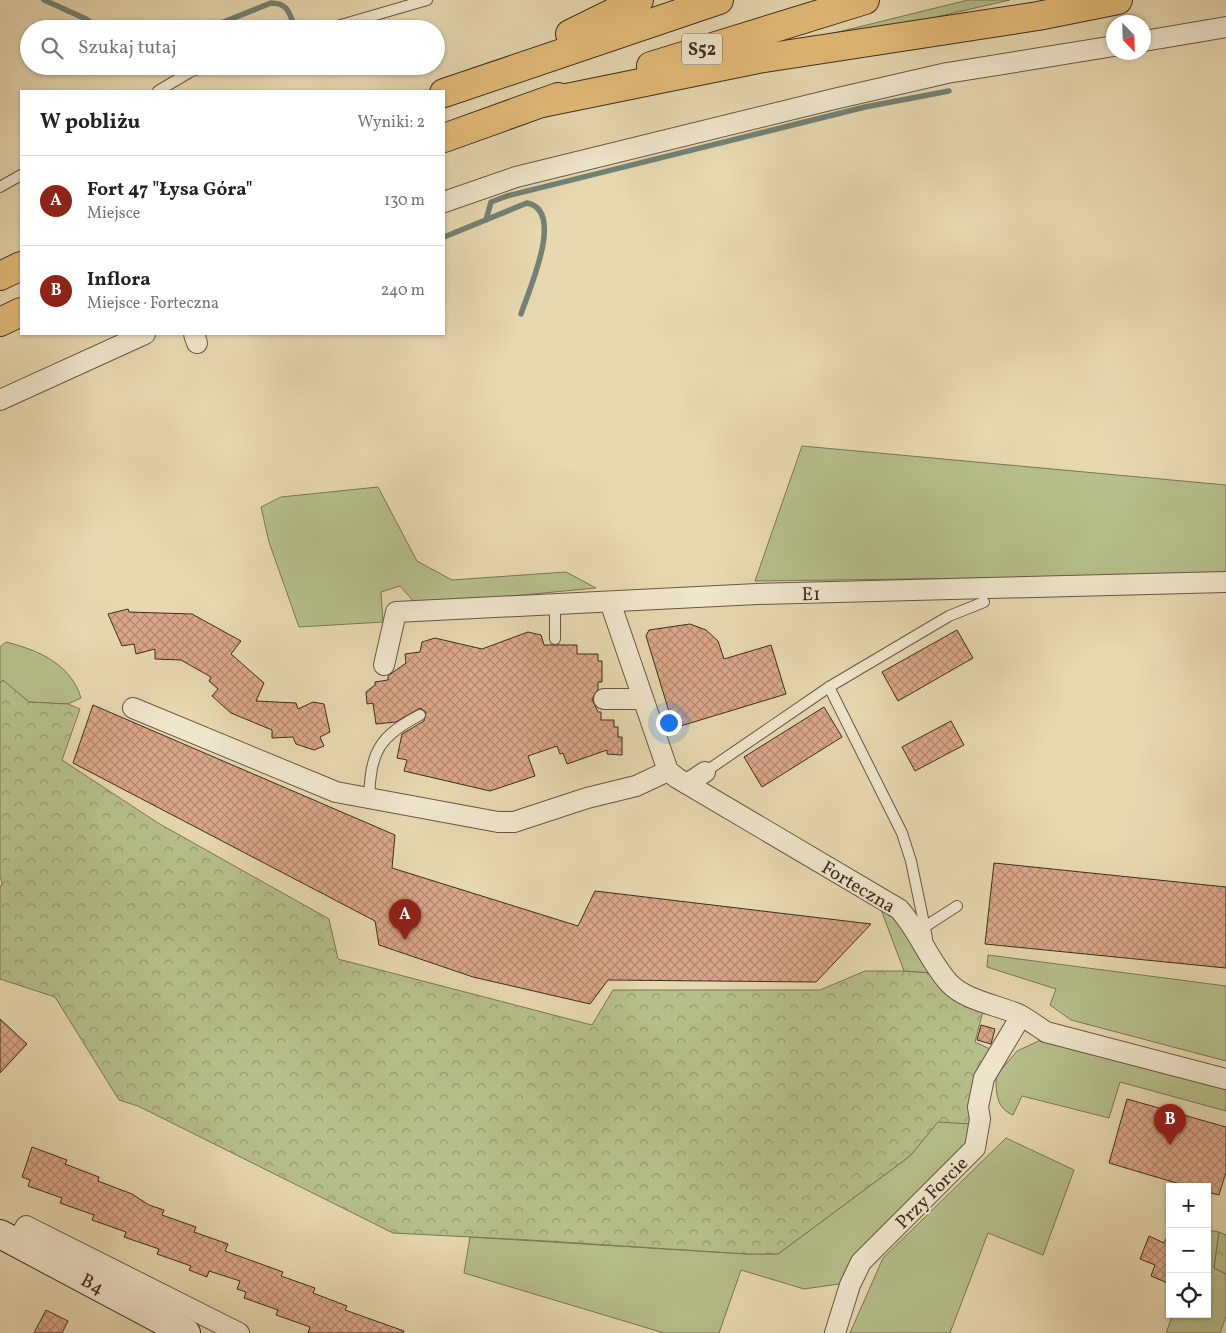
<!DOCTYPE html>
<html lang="pl">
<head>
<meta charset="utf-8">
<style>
	:root { --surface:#fff; --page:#f6f6f6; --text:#222; --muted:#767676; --line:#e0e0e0; --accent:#8f2418 }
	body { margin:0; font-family:Vollkorn,serif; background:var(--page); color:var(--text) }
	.controls { position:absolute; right:15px; bottom:15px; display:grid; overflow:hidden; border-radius:0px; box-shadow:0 1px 4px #0004 }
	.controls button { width:45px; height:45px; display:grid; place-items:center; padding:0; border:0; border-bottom:1px solid var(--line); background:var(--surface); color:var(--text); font:25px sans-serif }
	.compass { position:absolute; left:1106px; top:15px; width:45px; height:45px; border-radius:50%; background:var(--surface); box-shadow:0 1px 4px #0004; rotate:157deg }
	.you { position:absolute; left:668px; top:722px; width:18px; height:18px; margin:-12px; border:4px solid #fff; border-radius:50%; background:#1a73e8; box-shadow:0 0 0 8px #1a73e833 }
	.badge { display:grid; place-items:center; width:32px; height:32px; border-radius:50%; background:var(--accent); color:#fff; font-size:16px; font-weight:700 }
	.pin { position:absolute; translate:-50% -41px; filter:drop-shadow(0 1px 2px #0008) }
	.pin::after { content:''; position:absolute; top:26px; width:18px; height:15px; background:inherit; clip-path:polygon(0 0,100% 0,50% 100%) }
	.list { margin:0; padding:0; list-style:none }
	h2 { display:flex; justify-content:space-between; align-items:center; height:65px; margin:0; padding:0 20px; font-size:21px }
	h2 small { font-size:16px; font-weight:400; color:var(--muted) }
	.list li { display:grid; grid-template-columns:32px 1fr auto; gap:15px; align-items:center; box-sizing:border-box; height:90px; padding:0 20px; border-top:1px solid var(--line) }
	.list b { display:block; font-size:19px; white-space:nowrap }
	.list p { margin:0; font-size:16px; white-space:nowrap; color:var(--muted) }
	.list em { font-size:16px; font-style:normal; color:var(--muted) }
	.icon { flex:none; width:28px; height:28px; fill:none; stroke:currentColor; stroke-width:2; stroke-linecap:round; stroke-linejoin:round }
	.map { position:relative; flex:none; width:1226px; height:1333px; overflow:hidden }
	.search { position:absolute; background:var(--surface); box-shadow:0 1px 4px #0004; left:20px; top:20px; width:425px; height:55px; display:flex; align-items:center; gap:12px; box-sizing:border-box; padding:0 18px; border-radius:28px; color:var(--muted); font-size:19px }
	.panel { position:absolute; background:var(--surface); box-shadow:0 1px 4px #0004; left:20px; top:90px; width:425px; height:245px; border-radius:0px }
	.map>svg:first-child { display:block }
	.grass { fill:#b6bf8b; stroke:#7a7656 }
	.forest { fill:url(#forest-crowns); stroke:#7a7656 }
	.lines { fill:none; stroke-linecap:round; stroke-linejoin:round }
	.stream { stroke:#738175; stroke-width:5.5 }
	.building { fill:url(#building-cross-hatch); stroke:#3d2c20 }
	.lane-casing { stroke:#685744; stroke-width:12 }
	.street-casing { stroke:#685744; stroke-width:22 }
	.secondary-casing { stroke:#3d2c20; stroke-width:30 }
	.highway-casing { stroke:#3d2c20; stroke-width:30 }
	.lane { stroke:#efe6cc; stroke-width:10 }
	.street { stroke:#efe6cc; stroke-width:20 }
	.secondary { stroke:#efe6cc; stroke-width:28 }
	.highway { stroke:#e4bc78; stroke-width:28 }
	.labels { text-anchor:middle; stroke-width:4.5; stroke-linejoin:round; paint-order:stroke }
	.shield { fill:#efe6cc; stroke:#726454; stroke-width:1 }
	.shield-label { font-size:18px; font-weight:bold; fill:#3d2c20 }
	.street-label { font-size:19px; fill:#3d2c20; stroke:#efe6cc }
</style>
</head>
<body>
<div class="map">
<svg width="1226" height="1333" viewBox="0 0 1226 1333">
	<defs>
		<pattern id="forest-crowns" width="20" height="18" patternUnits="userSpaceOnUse" patternTransform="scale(1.25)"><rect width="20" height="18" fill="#b6bf8b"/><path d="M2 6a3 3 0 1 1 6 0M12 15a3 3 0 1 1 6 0" fill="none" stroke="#959b71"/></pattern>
		<pattern id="building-cross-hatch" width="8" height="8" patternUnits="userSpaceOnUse" patternTransform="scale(1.25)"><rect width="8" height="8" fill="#dba789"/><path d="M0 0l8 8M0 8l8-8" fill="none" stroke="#b38870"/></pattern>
	</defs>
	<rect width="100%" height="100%" fill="#e7d8b0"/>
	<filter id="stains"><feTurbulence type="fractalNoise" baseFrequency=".004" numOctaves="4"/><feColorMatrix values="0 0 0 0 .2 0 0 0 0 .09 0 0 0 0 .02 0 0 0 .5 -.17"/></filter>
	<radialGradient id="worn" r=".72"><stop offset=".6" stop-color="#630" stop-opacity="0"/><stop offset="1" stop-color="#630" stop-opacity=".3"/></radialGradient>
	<g class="grass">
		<polygon points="968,0 1010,0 927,19 830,34"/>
		<polygon points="802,446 1226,485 1226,575 755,581"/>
		<polygon points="378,487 417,561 452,580 566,572 596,588 417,605 400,586 381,592 383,622 299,627 269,542 261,507 281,497"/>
		<path d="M6,642C38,650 71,664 81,698L68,704L29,702L3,681L0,683V647Z"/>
		<polygon points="880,907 897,919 931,973 904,971"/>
		<polygon points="988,955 1226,986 1226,1061 1071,1020 1050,1005 1056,989 987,967"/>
		<path d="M1043,1039L1226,1089V1111L1120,1082L1109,1118L1022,1096L1013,1115C996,1108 996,1093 996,1076L1017,1051Z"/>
		<polygon points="938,1121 971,1124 971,1141 846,1283 804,1289 741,1270 719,1333 664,1333 464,1273 470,1237 747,1254 778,1254 910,1156"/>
		<polygon points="1006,1138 1074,1170 1043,1255 988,1233 950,1333 850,1333 883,1258"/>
		<polygon points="1207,1230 1219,1232 1214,1268 1226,1274 1226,1316 1220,1333 1166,1333 1173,1314 1207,1314"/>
	</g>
	<g class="forest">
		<polygon points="3,680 29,702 68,704 80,709 62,760 158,823 329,919 338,959 592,1025 613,990 820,990 865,971 904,971 931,973 984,1007 975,1042 992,1050 971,1124 938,1122 910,1156 778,1254 747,1254 530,1240 393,1233 138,1106 119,1100 55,997 0,979 0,888 2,883 0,876 0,683"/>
		<polygon points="1219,1232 1226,1235 1226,1274 1214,1268"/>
	</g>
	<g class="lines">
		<g class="stream">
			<polyline points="44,0 86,19 100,29"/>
			<path d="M206,29L271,3C287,3 289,12 294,25"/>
			<polyline points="311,66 312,69"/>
			<polyline points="486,220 491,202 507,196 865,107 949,91"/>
			<path d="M444,237L527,203C566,210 528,292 521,314"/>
		</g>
	</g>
	<g class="building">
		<polygon points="128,609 129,612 192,614 241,641 231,654 264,683 256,701 296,703 298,709 313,702 324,704 330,732 320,737 324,746 314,750 296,744 293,737 272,738 272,730 231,713 212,696 218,689 209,681 211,677 181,660 155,659 155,649 136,654 134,644 122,646 108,614"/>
		<polygon points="690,624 706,630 718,641 724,659 771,645 786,694 674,728 646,636 649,630"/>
		<polygon points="957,630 973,658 898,701 882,672"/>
		<polygon points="528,632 541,635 544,645 577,645 577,654 598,654 598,661 602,661 602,682 598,682 598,689 592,699 598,712 601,712 601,720 614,720 614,727 618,727 618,737 622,737 622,755 607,754 607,750 567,764 563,753 560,754 557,746 528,756 535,776 490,791 404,771 407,760 397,758 402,734 424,721 426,712 420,708 396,722 376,724 373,703 367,704 366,692 375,685 375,682 388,680 388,676 406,663 405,654 420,652 422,642 435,638 482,649"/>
		<polygon points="93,705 395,835 392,868 578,926 595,891 871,924 816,982 608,980 590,1004 473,977 379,945 375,921 73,763"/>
		<polygon points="824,707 842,737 762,787 744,757"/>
		<polygon points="951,721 964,745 915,771 902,747"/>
		<polygon points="994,863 1226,887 1226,968 985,944"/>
		<polygon points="0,1019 27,1044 0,1073"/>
		<polygon points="981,1025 995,1029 991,1044 977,1040"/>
		<polygon points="1127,1099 1226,1127 1226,1172 1219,1195 1207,1192 1207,1187 1190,1187 1109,1163"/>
		<polygon points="32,1147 67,1160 65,1164 99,1177 98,1181 132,1194 149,1205 164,1210 162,1215 196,1227 194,1232 228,1244 225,1251 283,1272 281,1276 315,1288 313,1293 347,1306 345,1310 404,1331 403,1333 308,1333 310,1327 276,1315 278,1310 244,1298 246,1292 237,1289 240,1281 209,1271 207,1277 189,1270 191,1266 157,1254 159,1249 124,1237 126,1232 92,1220 94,1215 60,1203 62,1198 28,1186 30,1180 22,1177"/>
		<polygon points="1170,1231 1170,1284 1151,1276 1155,1265 1140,1259 1149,1236 1164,1243"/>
		<polygon points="46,1310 68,1321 62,1333 34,1333"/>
	</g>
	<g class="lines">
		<g class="lane-casing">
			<g id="lane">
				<polyline points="327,29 427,0"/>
				<polyline points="158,91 190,72 206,66"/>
				<polyline points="0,187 21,175"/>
				<polyline points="555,639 555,605"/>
				<polyline points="829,687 902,833 911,861 927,938"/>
				<polyline points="705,772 829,687 949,616 984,602"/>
				<path d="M369,798C371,752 378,737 420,715"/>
				<polyline points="923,928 957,906"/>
			</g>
		</g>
		<g class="street-casing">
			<g id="street">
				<polyline points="1144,41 1226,27"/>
				<polyline points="444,202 516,177 834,99 947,73 1114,46"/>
				<polyline points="194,334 197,343"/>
				<polyline points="0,400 145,334"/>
				<path d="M610,602L668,771L677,778L899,909C919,931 929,961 949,983C966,1001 998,1005 1020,1015C1029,1020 1037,1026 1046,1032L1226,1079"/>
				<polyline points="384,665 396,612 757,594 1226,582"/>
				<polyline points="604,699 643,699"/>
				<polyline points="133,708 336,792 498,822 514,822 587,798 636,786 668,771"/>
				<polyline points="687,784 705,772"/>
				<polyline points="16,1243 26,1226 239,1333"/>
				<polyline points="835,1333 850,1285 861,1262 975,1148 980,1119 978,1107 984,1078 1021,1016"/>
			</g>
		</g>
		<g class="secondary-casing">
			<polyline id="secondary" points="0,1234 186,1333"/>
		</g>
		<g class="highway-casing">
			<g id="highway">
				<polyline points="570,34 639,0"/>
				<polyline points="651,66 865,0"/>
				<polyline points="444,93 719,0"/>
				<polyline points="542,103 758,59 1038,16 1118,0"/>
				<polyline points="444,138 558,97"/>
				<polyline points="0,276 21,266"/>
				<polyline points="0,322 21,312"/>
			</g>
		</g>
		<use href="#lane" class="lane"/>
		<use href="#street" class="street"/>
		<use href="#secondary" class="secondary"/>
		<use href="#highway" class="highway"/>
	</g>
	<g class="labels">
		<rect class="shield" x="682" y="33.5" width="40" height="31" rx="4"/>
		<g class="shield-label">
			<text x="702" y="55">S52</text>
		</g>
		<g class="street-label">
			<text transform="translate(811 593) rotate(-1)" y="7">E1</text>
			<text transform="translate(859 886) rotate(31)" y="7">Forteczna</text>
			<text transform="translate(931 1192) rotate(-45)" y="7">Przy Forcie</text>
			<text transform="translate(93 1283) rotate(28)" y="7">B4</text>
		</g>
	</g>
	<rect width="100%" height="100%" filter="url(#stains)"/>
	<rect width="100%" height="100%" fill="url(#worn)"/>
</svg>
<div class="controls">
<button>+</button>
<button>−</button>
<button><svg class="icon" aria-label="locate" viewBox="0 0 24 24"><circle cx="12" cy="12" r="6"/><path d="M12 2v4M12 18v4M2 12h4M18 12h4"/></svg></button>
</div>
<svg class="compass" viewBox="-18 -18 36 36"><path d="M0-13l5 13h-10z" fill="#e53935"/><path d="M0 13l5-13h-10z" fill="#767676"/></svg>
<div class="you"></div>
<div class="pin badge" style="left:405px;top:940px">A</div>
<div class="pin badge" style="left:1170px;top:1145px">B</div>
<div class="search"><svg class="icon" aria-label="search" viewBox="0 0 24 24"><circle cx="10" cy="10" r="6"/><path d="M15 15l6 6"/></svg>Szukaj tutaj</div>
<section class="panel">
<h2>W pobliżu<small>Wyniki: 2</small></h2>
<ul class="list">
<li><span class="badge">A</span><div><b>Fort 47 &quot;Łysa Góra&quot;</b><p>Miejsce</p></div><em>130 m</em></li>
<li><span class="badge">B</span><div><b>Inflora</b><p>Miejsce · Forteczna</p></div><em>240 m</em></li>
</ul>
</section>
</div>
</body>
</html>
